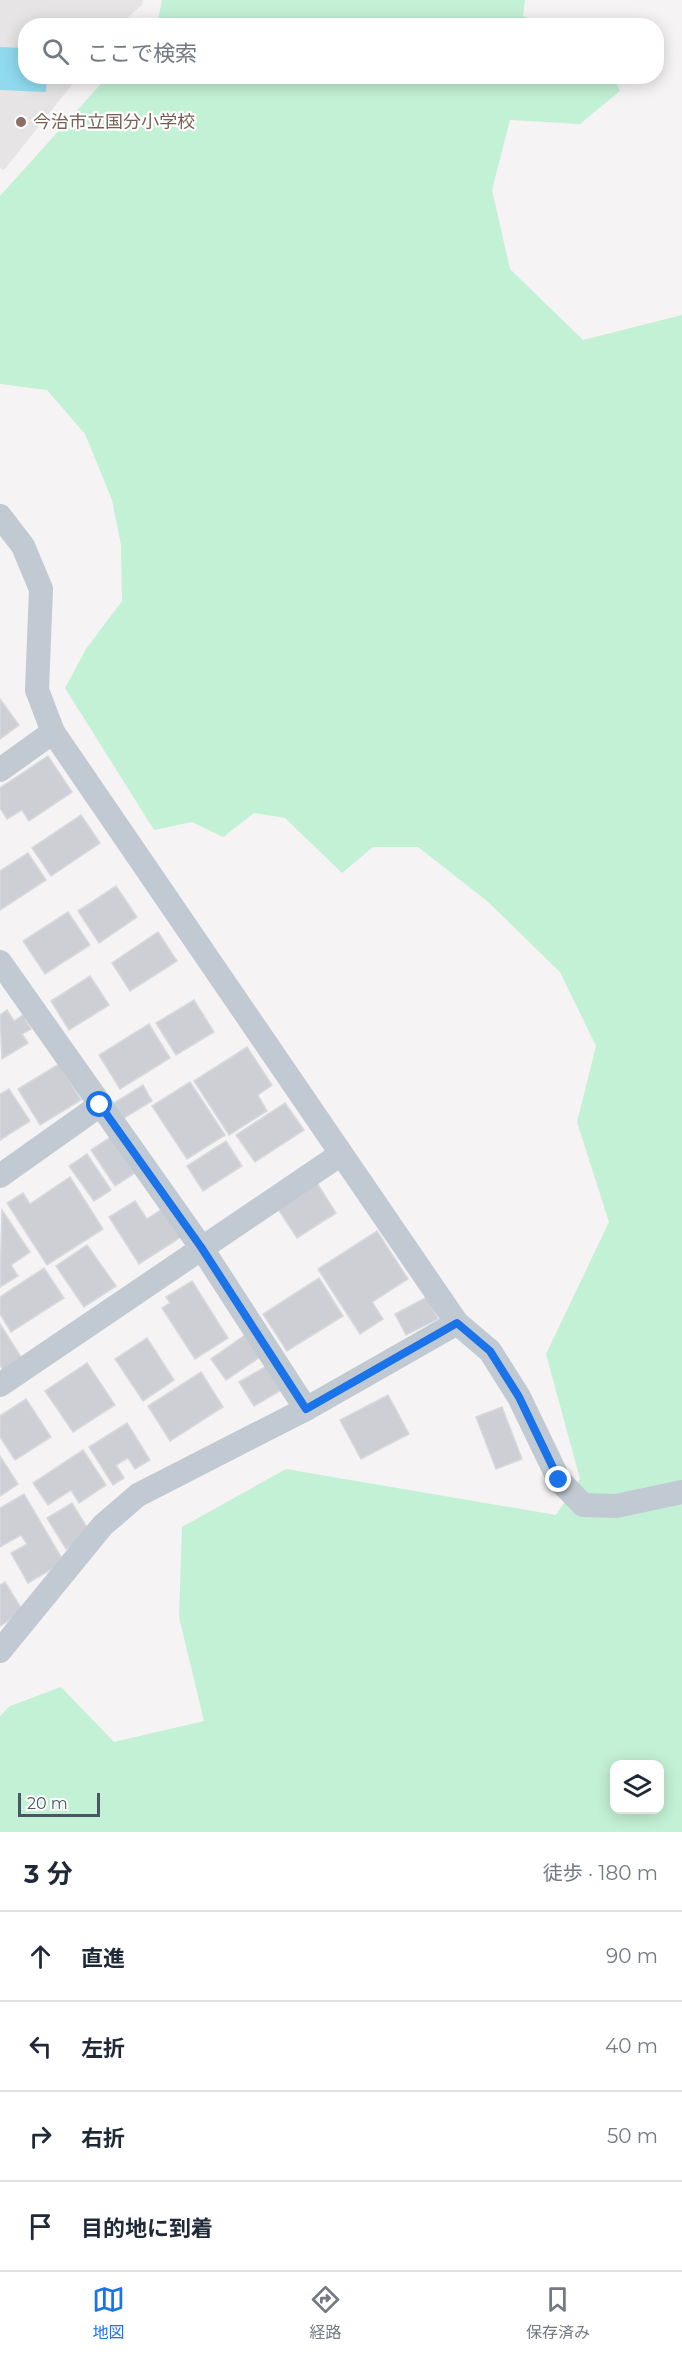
<!DOCTYPE html>
<html lang="ja">
<head>
<meta charset="utf-8">
<style>
	:root { --surface:#fff; --page:#f2f2f3; --text:#1f2937; --muted:#747a83; --line:#e0e1e3; --accent:#1a73e8 }
	body { margin:0; font-family:Montserrat,"Noto Sans JP",sans-serif; background:var(--page); color:var(--text) }
	.controls { position:absolute; right:18px; bottom:18px; display:grid; overflow:hidden; border-radius:12px; box-shadow:0 3px 15px #0003 }
	.controls button { width:54px; height:54px; display:grid; place-items:center; padding:0; border:0; border-bottom:2px solid var(--line); background:var(--surface); color:var(--text); font:30px sans-serif }
	.scale { position:absolute; left:18px; bottom:15px; width:82px; box-sizing:border-box; padding-left:6px; border:3px solid #4a5661; border-top:0; font-size:16px; line-height:21px; white-space:nowrap; color:#4a5661; -webkit-text-stroke:4px #fff; paint-order:stroke }
	.stop { position:absolute; width:18px; height:18px; margin:-14px; border:4px solid #1a73e8; border-radius:50%; background:#fff }
	.stop.end { background:#1a73e8; border-color:#fff; box-shadow:0 2px 6px #0008 }
	.list { margin:0; padding:0; list-style:none }
	h2 { display:flex; justify-content:space-between; align-items:center; height:78px; margin:0; padding:0 24px; font-size:26px }
	h2 small { font-size:20px; font-weight:400; color:var(--muted) }
	.list li { display:grid; grid-template-columns:39px 1fr auto; gap:18px; align-items:center; box-sizing:border-box; height:90px; padding:0 24px; border-top:2px solid var(--line) }
	.list b { display:block; font-size:22px; white-space:nowrap }
	.list em { font-size:20px; font-style:normal; color:var(--muted) }
	.icon { flex:none; width:33px; height:33px; fill:none; stroke:currentColor; stroke-width:2; stroke-linecap:round; stroke-linejoin:round }
	.map { position:relative; flex:none; width:682px; height:1832px; overflow:hidden }
	.search { position:absolute; background:var(--surface); box-shadow:0 3px 15px #0003; left:18px; right:18px; top:18px; height:66px; display:flex; align-items:center; gap:15px; box-sizing:border-box; padding:0 21px; border-radius:24px; color:var(--muted); font-size:22px }
	.sheet { height:438px; background:var(--surface) }
	nav { display:flex; justify-content:space-around; align-items:center; box-sizing:border-box; height:84px; border-top:2px solid var(--line); background:var(--surface); font-size:16px; color:var(--muted) }
	nav a { display:grid; justify-items:center; gap:3px }
	nav .on { color:var(--accent) }
	.map>svg:first-child { display:block }
	.education { fill:#e6e4e5 }
	.green { fill:#c3f1d5; fill-rule:evenodd }
	.water { fill:#90daee }
	.building { fill:#cdcfd5; stroke:#d7d9de; stroke-width:1.5 }
	.lines { fill:none; stroke-linecap:round; stroke-linejoin:round }
	.street { stroke:#c1cad2; stroke-width:24 }
	.route { stroke:#1a73e8; stroke-width:8 }
	.education-dot { fill:#8d6e63; stroke:#fff; stroke-width:2 }
	.labels { text-anchor:middle; stroke-width:4.5; stroke-linejoin:round; paint-order:stroke }
	.education-label { font-size:18px; fill:#785e54; stroke:#fff; text-anchor:start }
</style>
</head>
<body>
<div class="map">
<svg width="682" height="1832" viewBox="0 0 682 1832">
	<rect width="100%" height="100%" fill="#f5f3f3"/>
	<polygon class="education" points="0,0 143,0 142,5 119,25 26,26 26,76 78,77 4,170 0,168"/>
	<g class="green">
		<polygon points="162,0 525,0 523,16 546,25 153,25 158,20"/>
		<path d="M613,76L620,91L580,124L510,120L492,190L510,269L583,340L682,315V1832H0V1716L10,1706L61,1687L114,1742L204,1721L179,1617L182,1527L286,1469L556,1515L580,1479L546,1354L609,1222L577,1122L596,1046L560,972L487,901L418,847H373L342,873L285,818L254,813L223,837L192,822L154,830L65,688L86,649L122,601L121,545L112,500L85,434L47,390L0,384V196L107,77ZM614,1764H660V1810H614Z"/>
	</g>
	<polygon class="water" points="0,47 25,48 26,76 47,77 46,92 0,90"/>
	<g class="building">
		<polygon points="0,699 19,725 0,739"/>
		<polygon points="48,756 72,792 29,821 22,810 7,819 0,808 0,788"/>
		<polygon points="81,815 100,843 51,876 32,848"/>
		<polygon points="28,853 46,880 0,910 0,871"/>
		<polygon points="116,886 137,917 99,943 78,911"/>
		<polygon points="68,912 90,945 45,974 23,941"/>
		<polygon points="158,932 177,961 130,991 112,963"/>
		<polygon points="90,976 109,1005 69,1030 51,1001"/>
		<polygon points="194,1000 214,1032 176,1055 156,1023"/>
		<polygon points="7,1010 14,1021 23,1015 31,1029 22,1034 28,1043 2,1059 0,1015"/>
		<polygon points="149,1024 170,1058 120,1089 99,1055"/>
		<polygon points="247,1047 272,1085 258,1095 267,1111 229,1135 194,1081"/>
		<polygon points="59,1064 81,1100 40,1125 18,1089"/>
		<polygon points="190,1082 225,1135 187,1159 152,1106"/>
		<polygon points="143,1085 152,1101 124,1118 114,1103"/>
		<polygon points="9,1089 30,1121 0,1140 0,1094"/>
		<polygon points="285,1103 304,1130 255,1162 236,1135"/>
		<polygon points="114,1135 138,1171 115,1186 91,1150"/>
		<polygon points="226,1141 242,1166 203,1191 187,1166"/>
		<polygon points="87,1154 111,1190 94,1201 69,1166"/>
		<polygon points="70,1177 103,1229 47,1265 7,1203 23,1193 30,1204"/>
		<polygon points="315,1180 336,1213 297,1238 276,1206"/>
		<polygon points="135,1201 147,1219 165,1207 184,1235 139,1264 109,1217"/>
		<polygon points="2,1210 30,1252 11,1265 18,1276 0,1287"/>
		<polygon points="377,1231 408,1279 372,1302 383,1319 360,1334 318,1269"/>
		<polygon points="87,1245 116,1286 84,1307 56,1266"/>
		<polygon points="44,1268 64,1298 11,1332 0,1314 0,1297"/>
		<polygon points="319,1278 343,1316 287,1351 263,1314"/>
		<polygon points="192,1281 228,1338 195,1359 162,1308 170,1303 166,1297"/>
		<polygon points="427,1297 438,1319 406,1335 395,1314"/>
		<polygon points="0,1324 23,1360 4,1372 0,1365"/>
		<polygon points="248,1333 263,1355 226,1380 211,1359"/>
		<polygon points="147,1338 174,1380 143,1401 115,1359"/>
		<polygon points="87,1363 115,1405 73,1432 45,1391"/>
		<polygon points="270,1364 285,1388 254,1406 239,1382"/>
		<polygon points="201,1372 223,1407 170,1441 148,1406"/>
		<polygon points="388,1395 409,1434 361,1459 340,1420"/>
		<polygon points="26,1399 51,1437 15,1460 0,1437 0,1416"/>
		<polygon points="502,1407 522,1459 496,1469 476,1417"/>
		<polygon points="127,1423 150,1460 135,1469 128,1458 116,1465 124,1478 113,1485 89,1447"/>
		<polygon points="83,1450 106,1485 79,1503 71,1490 48,1505 33,1483"/>
		<polygon points="0,1456 18,1484 0,1496"/>
		<polygon points="24,1494 64,1562 28,1583 11,1553 27,1544 21,1535 0,1547 0,1508"/>
		<polygon points="72,1503 91,1534 66,1549 47,1518"/>
		<polygon points="5,1582 23,1611 0,1626 0,1585"/>
	</g>
	<g class="lines">
		<g class="street">
			<polyline points="0,516 23,546 41,589 37,690 53,732 457,1323 490,1351 519,1397 559,1480 583,1505 616,1506 682,1492"/>
			<polyline points="0,770 53,732"/>
			<polyline points="0,962 201,1247 306,1409"/>
			<polyline points="0,1176 100,1105"/>
			<polyline points="0,1385 341,1154"/>
			<polyline points="0,1651 103,1525 138,1495 306,1409 457,1323"/>
		</g>
	</g>
	<g class="lines">
		<polyline class="route" points="100,1105 201,1247 306,1409 457,1323 490,1351 519,1397 559,1480"/>
	</g>
	<circle class="education-dot" cx="21" cy="122" r="6"/>
	<g class="labels">
		<g class="education-label">
			<text x="33" y="128">今治市立国分小学校</text>
		</g>
	</g>
</svg>
<div class="controls">
<button><svg class="icon" aria-label="layers" viewBox="0 0 24 24"><path d="M12 4l9 5-9 5-9-5zM3 14l9 5 9-5"/></svg></button>
</div>
<div class="scale">20 m</div>
<div class="stop" style="left:100px;top:1105px"></div>
<div class="stop end" style="left:559px;top:1480px"></div>
<div class="search"><svg class="icon" aria-label="search" viewBox="0 0 24 24"><circle cx="10" cy="10" r="6"/><path d="M15 15l6 6"/></svg>ここで検索</div>
</div>
<section class="sheet">
<h2>3 分<small>徒歩 · 180 m</small></h2>
<ul class="list">
<li><svg class="icon" aria-label="ahead" viewBox="0 0 24 24"><path d="M12 20V5M6 11l6-6 6 6"/></svg><div><b>直進</b></div><em>90 m</em></li>
<li><svg class="icon" aria-label="left" viewBox="0 0 24 24"><path d="M17 20v-9H6M10 6l-5 5 5 5"/></svg><div><b>左折</b></div><em>40 m</em></li>
<li><svg class="icon" aria-label="right" viewBox="0 0 24 24"><path d="M7 20v-9h11M14 6l5 5-5 5"/></svg><div><b>右折</b></div><em>50 m</em></li>
<li><svg class="icon" aria-label="arrive" viewBox="0 0 24 24"><path d="M6 21V4h12l-3 4 3 4H6"/></svg><div><b>目的地に到着</b></div></li>
</ul>
</section>
<nav>
<a class="on"><svg class="icon" aria-label="map" viewBox="0 0 24 24"><path d="M3 6l6-2 6 2 6-2v14l-6 2-6-2-6 2zM9 4v14M15 6v14"/></svg>地図</a>
<a><svg class="icon" aria-label="directions" viewBox="0 0 24 24"><path d="M12 3l9 9-9 9-9-9zM9 14v-3h6M13 9l2 2-2 2"/></svg>経路</a>
<a><svg class="icon" aria-label="saved" viewBox="0 0 24 24"><path d="M7 4h10v16l-5-4-5 4z"/></svg>保存済み</a>
</nav>
</body>
</html>
